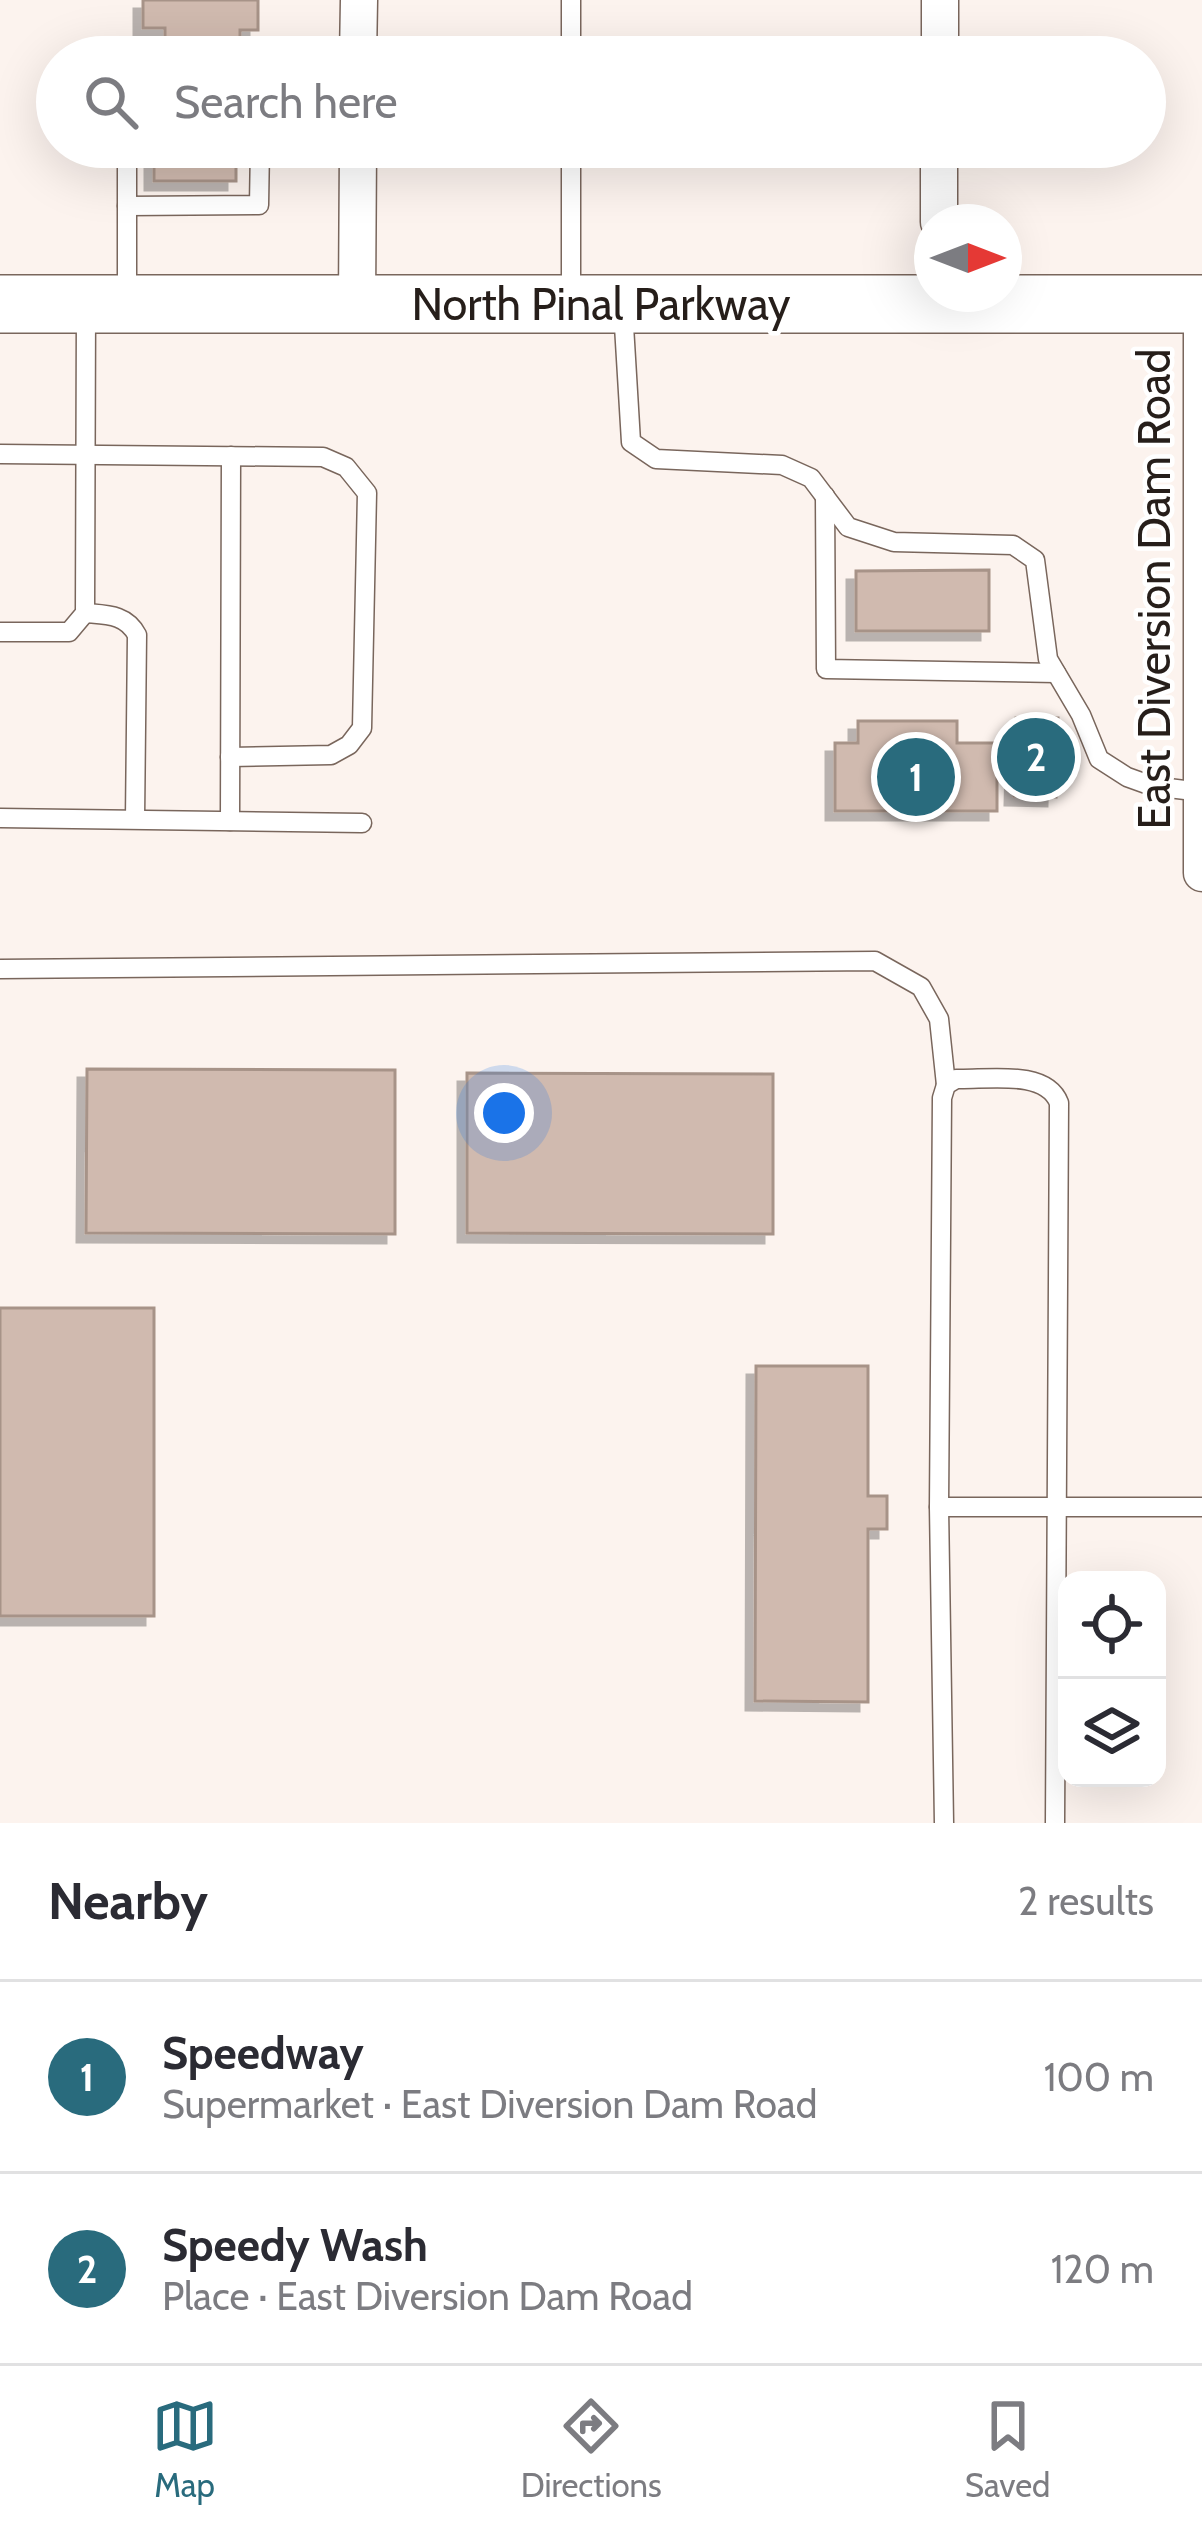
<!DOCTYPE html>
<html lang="en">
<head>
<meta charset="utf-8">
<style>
	:root { --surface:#fff; --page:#f7f7f7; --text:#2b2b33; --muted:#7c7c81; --line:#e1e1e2; --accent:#296b7d }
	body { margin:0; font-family:Cabin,sans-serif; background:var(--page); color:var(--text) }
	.controls { position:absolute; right:36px; bottom:36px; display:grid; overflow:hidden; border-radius:24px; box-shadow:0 12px 48px #0002 }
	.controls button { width:108px; height:108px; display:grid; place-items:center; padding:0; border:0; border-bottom:3px solid var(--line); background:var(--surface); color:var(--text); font:60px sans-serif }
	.compass { position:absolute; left:914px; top:204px; width:108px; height:108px; border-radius:50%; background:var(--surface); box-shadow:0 12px 48px #0002; rotate:90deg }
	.you { position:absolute; left:504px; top:1113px; width:42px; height:42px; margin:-30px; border:9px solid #fff; border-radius:50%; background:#1a73e8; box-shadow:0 0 0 18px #1a73e833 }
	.badge { display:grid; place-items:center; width:78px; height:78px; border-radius:50%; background:var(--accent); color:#fff; font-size:39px; font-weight:700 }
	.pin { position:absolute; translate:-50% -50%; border:6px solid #fff; box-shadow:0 3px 12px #0006 }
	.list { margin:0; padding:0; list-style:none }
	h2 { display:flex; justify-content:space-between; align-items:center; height:156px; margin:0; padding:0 48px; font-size:51px }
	h2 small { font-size:39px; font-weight:400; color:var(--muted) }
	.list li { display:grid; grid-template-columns:78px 1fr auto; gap:36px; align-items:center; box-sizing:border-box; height:192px; padding:0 48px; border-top:3px solid var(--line) }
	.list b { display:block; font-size:45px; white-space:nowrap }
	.list p { margin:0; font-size:39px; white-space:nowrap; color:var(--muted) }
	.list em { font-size:39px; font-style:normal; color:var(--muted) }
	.icon { flex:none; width:66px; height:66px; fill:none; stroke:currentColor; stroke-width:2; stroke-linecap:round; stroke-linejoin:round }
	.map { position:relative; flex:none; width:1202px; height:1823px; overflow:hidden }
	.search { position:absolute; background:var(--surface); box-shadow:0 12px 48px #0002; left:36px; right:36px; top:36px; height:132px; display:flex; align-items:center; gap:30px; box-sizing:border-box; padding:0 42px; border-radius:66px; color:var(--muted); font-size:45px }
	.sheet { height:540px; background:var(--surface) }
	nav { display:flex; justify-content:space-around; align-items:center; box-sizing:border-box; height:168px; border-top:3px solid var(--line); background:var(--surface); font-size:33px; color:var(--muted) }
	nav a { display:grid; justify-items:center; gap:6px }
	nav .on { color:var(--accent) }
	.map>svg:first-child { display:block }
	.building { fill:#d0baaf; stroke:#a79388; stroke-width:3; filter:url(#shadow) }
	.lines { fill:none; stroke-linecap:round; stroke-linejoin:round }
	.lane-casing { stroke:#79665c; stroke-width:21 }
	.street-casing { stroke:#79665c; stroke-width:39 }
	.primary-casing { stroke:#79665c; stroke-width:60 }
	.lane { stroke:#fff; stroke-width:18 }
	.street { stroke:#fff; stroke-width:36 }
	.primary { stroke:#fff; stroke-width:57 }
	.labels { text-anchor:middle; stroke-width:9; stroke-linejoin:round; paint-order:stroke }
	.street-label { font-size:45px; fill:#261e1a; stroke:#fff }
</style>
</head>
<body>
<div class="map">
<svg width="1202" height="1823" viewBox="0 0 1202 1823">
	<defs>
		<filter id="shadow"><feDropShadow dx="-9" dy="9" stdDeviation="0" flood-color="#0004"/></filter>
	</defs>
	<rect width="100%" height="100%" fill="#fcf3ee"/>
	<g class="building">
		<polygon points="143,0 258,0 258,30 240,30 240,40 165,38 165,28 143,28"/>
		<rect x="154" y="147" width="82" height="34"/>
		<polygon points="989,570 989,631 856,631 856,571"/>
		<polygon points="1016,718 1058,718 1056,797 1014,796"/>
		<polygon points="858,721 957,721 957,743 997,743 997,811 835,811 835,743 858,743"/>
		<polygon points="87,1069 395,1070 395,1234 86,1233"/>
		<polygon points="467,1073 773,1074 773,1234 467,1233"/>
		<rect x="0" y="1308" width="154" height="308"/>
		<polygon points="756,1366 868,1366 868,1496 887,1496 887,1529 868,1529 868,1702 755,1701"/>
	</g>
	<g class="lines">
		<g class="lane-casing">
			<g id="lane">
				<polyline points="571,0 571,57"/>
				<polyline points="127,147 127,206 259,205 260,147"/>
				<polyline points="571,147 571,300"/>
				<polyline points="127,206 127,298"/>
				<polyline points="623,309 631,442 656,459 782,465 811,478 848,527 894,542 1013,545 1035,560 1048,659 1081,715 1099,759 1127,777 1152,786 1202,792"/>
				<polyline points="0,454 323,457 346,467 367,493 362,728 349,745 331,755 230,757"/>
				<polyline points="825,496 826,669 1056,673"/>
				<path d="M85,613C107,615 126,614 137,635L135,819"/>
				<polyline points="0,632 69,632 85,613 86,309"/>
				<polyline points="0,818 362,823"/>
				<polyline points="230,821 231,456"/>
				<polyline points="0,969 875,961 921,987 939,1019 946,1085"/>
				<polyline points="939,1507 1202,1507"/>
				<path d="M944,1823L939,1507L942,1098L946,1085L956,1079C988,1080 1046,1069 1059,1103L1055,1823"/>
			</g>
		</g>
		<g class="street-casing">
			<g id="street">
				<polyline points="358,57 359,0"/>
				<polyline points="940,57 940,0"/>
				<polyline points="939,222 939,147"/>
				<polyline points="357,304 358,147"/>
				<polyline points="1202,304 1202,873"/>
			</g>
		</g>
		<g class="primary-casing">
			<polyline id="primary" points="0,304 1202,304"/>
		</g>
		<use href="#lane" class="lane"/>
		<use href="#street" class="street"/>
		<use href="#primary" class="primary"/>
	</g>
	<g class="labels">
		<g class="street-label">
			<text x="601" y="320">North Pinal Parkway</text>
			<text transform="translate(1154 589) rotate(-90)" y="16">East Diversion Dam Road</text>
		</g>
	</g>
</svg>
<div class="controls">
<button><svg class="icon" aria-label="locate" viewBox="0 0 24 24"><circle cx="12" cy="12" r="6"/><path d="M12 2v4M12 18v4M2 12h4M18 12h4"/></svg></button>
<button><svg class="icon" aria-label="layers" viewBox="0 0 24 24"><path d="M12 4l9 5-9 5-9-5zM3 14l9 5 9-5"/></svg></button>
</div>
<svg class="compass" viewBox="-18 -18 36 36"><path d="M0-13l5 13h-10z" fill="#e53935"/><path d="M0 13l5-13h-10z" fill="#7c7c81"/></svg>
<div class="you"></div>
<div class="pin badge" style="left:916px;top:777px">1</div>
<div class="pin badge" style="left:1036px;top:757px">2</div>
<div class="search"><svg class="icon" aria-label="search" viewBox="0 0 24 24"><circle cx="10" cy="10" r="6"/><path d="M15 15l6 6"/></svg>Search here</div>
</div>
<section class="sheet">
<h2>Nearby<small>2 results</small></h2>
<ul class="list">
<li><span class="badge">1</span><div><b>Speedway</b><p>Supermarket · East Diversion Dam Road</p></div><em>100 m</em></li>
<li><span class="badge">2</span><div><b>Speedy Wash</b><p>Place · East Diversion Dam Road</p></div><em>120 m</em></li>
</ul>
</section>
<nav>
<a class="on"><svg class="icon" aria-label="map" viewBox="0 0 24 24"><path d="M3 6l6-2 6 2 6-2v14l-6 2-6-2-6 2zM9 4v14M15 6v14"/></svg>Map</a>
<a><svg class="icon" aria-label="directions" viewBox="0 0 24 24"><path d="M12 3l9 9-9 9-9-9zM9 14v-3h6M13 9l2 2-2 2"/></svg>Directions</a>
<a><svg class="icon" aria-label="saved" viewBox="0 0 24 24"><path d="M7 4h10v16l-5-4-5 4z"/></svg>Saved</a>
</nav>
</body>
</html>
